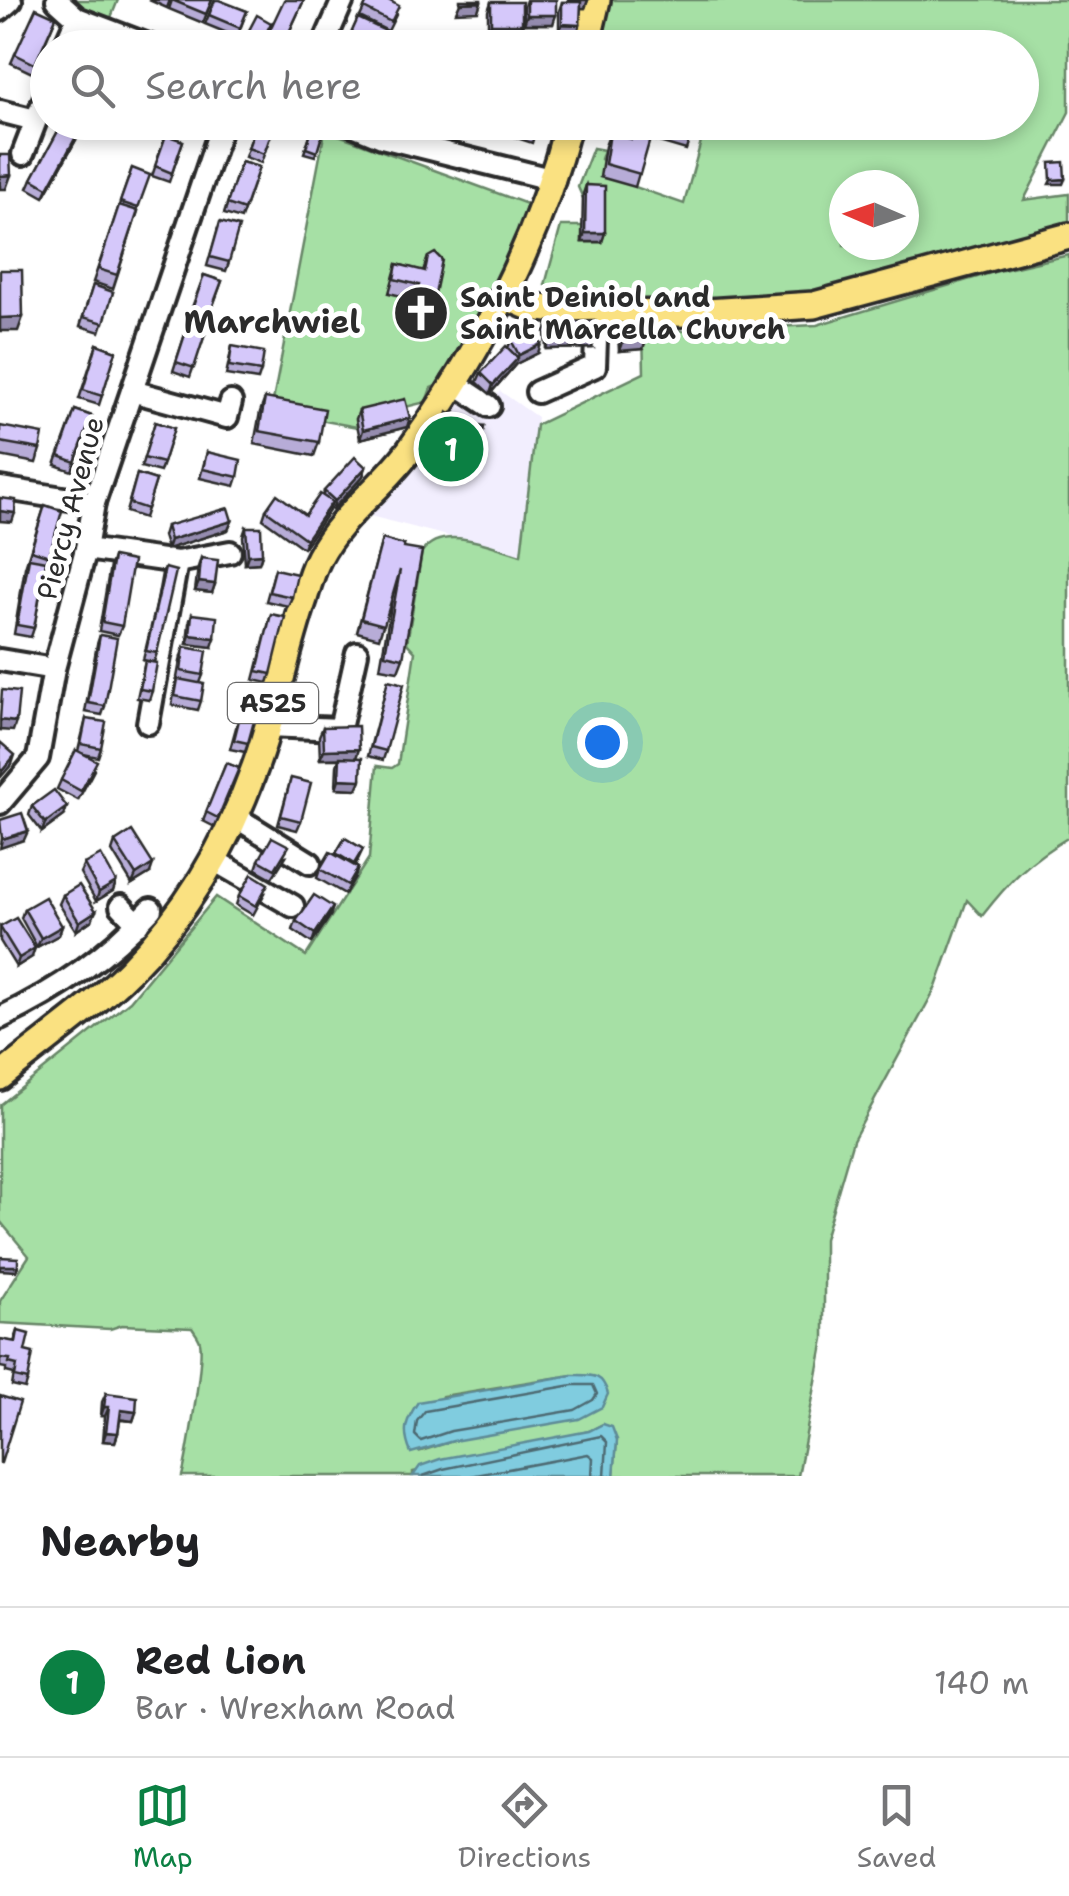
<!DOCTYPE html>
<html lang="en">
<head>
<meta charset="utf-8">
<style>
	:root { --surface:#fff; --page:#f2f2f2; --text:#202124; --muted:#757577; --line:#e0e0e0; --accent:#0b8043 }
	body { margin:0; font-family:"Shantell Sans",sans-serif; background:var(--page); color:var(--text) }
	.compass { position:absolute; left:829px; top:170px; width:90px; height:90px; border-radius:50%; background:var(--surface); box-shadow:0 5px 15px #0003; rotate:272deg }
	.you { position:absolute; left:602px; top:742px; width:35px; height:35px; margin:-25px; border:8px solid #fff; border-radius:50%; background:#1a73e8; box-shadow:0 0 0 15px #1a73e833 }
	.badge { display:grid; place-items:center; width:65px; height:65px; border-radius:50%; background:var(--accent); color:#fff; font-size:32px; font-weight:700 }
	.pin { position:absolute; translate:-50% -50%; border:5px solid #fff; box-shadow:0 2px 10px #0006 }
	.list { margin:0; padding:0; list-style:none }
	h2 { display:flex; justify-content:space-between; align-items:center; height:130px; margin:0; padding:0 40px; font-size:42px }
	h2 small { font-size:32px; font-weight:400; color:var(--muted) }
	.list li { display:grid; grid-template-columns:65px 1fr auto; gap:30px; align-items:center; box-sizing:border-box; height:150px; padding:0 40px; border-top:2px solid var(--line) }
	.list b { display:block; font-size:38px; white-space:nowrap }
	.list p { margin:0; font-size:32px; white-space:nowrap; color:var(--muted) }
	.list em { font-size:32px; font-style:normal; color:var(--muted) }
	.icon { flex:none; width:55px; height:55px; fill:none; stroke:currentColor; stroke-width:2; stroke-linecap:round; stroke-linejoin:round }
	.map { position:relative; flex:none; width:1069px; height:1476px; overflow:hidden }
	.search { position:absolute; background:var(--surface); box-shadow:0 5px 15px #0003; left:30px; right:30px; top:30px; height:110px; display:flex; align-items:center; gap:25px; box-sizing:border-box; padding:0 35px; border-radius:55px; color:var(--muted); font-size:38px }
	.sheet { height:280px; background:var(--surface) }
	nav { display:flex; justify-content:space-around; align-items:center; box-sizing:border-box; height:140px; border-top:2px solid var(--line); background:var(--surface); font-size:28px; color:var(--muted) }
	nav a { display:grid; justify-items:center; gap:5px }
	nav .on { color:var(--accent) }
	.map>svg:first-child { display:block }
	.built { fill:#f2eefe }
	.green { fill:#a6e0a5; stroke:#688668; stroke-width:2.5; fill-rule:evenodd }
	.water { fill:#80ccdf; stroke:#5e8c97; stroke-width:2.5 }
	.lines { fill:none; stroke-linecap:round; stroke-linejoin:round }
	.shore { stroke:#4d6b73; stroke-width:2.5 }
	.minor-casing { stroke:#2b2b2b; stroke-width:28 }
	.major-casing { stroke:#2b2b2b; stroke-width:32 }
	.minor { stroke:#fff; stroke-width:20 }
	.major { stroke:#fae181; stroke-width:25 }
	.wall { fill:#b7acd7; stroke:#2b2b2b; stroke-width:2.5 }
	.shaded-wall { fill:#958caf; stroke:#2b2b2b; stroke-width:2.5 }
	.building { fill:#d5c8fa; stroke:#2b2b2b; stroke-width:2.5 }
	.labels { text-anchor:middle; stroke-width:10; stroke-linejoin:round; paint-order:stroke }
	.shield { fill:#fff; stroke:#6b6b6b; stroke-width:2.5 }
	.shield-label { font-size:25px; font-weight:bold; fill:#2b2b2b }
	.poi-label { font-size:28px; font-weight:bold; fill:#2b2b2b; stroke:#fff; text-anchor:start }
	.street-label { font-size:28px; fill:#2b2b2b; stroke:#fff }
	.quarter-label { font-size:32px; font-weight:bold; fill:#2b2b2b; stroke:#fff }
</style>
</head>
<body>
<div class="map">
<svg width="1069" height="1476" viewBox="0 0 1069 1476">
	<rect width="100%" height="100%" fill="#fff"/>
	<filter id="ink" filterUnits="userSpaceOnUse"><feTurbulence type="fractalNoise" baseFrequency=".01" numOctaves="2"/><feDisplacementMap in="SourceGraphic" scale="20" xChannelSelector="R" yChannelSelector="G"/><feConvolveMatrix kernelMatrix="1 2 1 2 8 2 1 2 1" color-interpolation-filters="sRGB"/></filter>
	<g filter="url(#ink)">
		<polygon class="built" points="467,384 492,401 500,391 537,417 521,555 366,515 413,467"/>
		<g class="green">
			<polygon points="65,0 118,0 108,25"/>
			<path d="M608,0H1069V112L1024,200L1069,194V228L836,293L608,309L545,285L561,226H582V242H602L578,187L593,148L604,150L601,159L635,187L684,204L706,123L1022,122V48L597,47ZM844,185H904V245H844Z"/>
			<polygon points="325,130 527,204 505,278 441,384 431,388 426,402 356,419 357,427 271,411"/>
			<path d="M1069,255V837C1030,860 1010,880 982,916L967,900L936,987L853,1140L824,1239V1339L798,1476H614L617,1440L603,1424L589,1431L413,1472V1476H182C187,1458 204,1358 200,1342C199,1337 195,1333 192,1328L122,1325L110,1329L0,1323V1301L29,1256L0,1221V1105L130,1001L216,897L306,956L369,858L377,766L392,768L398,764L415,652L407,643L422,552C443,523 492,547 521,555L536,425L644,373L643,328L685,331L817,325L994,272ZM572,1375L453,1441L421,1451L442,1396Z"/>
		</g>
		<g class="water">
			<path d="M572,1375C592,1375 602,1373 608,1394L602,1407L579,1419L453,1441L411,1453C402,1432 405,1421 418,1402Z"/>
			<polygon points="603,1424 612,1427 617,1440 614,1476 413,1476 420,1466 440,1459 589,1431"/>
		</g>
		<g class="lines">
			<g class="shore">
				<polygon points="573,1385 593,1385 597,1394 593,1400 575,1410 451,1431 421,1441 415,1435 417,1421 425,1411"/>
				<polyline points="423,1476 443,1469 601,1436 607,1442 605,1476"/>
				<polyline points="471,1476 588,1454 593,1458 592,1476"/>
			</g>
			<g class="minor-casing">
				<g id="minor">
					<polyline points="57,0 77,18 156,48"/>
					<polyline points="0,10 11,0"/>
					<polyline points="64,48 77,18"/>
					<polyline points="322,48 343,0"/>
					<polyline points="0,111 35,120"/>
					<polyline points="346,122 382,137 554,180"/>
					<polyline points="23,154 48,89"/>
					<polyline points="453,382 489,406"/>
					<polyline points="132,391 227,417 231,402"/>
					<polyline points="537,392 595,366 597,314"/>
					<polyline points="0,488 94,503"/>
					<polyline points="86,549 177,562 230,552"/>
					<polyline points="0,660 54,669"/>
					<polyline points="148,723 177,562"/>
					<polyline points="267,726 340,729 357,653"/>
					<polyline points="0,803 38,758 54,669 86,549 94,503 223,122"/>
					<polyline points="234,816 310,863"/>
					<polyline points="212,859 293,906"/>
					<polyline points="121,906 138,924"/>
					<path d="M0,1018C58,991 108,956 151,909"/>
				</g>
			</g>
			<g class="major-casing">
				<g id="major">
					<polyline points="586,48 597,0"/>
					<polyline points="505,296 530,307 597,314 692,313 814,305 1069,236"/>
					<path d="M0,1077C42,1042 90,1010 129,971C186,914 228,843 255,767C275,712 285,654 304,599C308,585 312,570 319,557C342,513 384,487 412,447C483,348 538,241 569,122"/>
				</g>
			</g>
			<use href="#minor" class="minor"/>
			<use href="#major" class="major"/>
		</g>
		<g class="wall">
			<polygon points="149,0 170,0 167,8"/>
			<polygon points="172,0 212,0 203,23 169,9"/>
			<polygon points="215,0 247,11 237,37 205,24"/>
			<polygon points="304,0 282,48 263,47 266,38"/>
			<polygon points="368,0 392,0 392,2 396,15 388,31 360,17"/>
			<polygon points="526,0 556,0 553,24 524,24 524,7"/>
			<polygon points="568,0 588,0 585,8 580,8 580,25 577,34 559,33 559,11 562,2 568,2"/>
			<polygon points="491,2 522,24 519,33 488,33 488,11"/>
			<polygon points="56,17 32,73 11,63 15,54"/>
			<polygon points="358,18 384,48 346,47"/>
			<polygon points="271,23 260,48 248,48 243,45 246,36"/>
			<polygon points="63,122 86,122 44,197 28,188 32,179"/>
			<polygon points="168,122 186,122 182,133 166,127"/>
			<polygon points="257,122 275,123 261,163 245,157"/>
			<polygon points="418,122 443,122 439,133 417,127"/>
			<polygon points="519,122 538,122 532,143 514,137"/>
			<polygon points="650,122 695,122 686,150 649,139 635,187 600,177 605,146 610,133 631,139 645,138"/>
			<polygon points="311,132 322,135 315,156 304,153"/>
			<polygon points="166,135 183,141 169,182 152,176"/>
			<polygon points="241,162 259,167 241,219 224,214"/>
			<polygon points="132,168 138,211 113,289 93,282"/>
			<polygon points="586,185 602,242 582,242 583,194"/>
			<polygon points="217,231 229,262 226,271 207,266"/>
			<polygon points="428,257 430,318 426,331 408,327 414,299 389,293 397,264 423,271"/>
			<polygon points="204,275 222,281 206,325 188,318"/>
			<polygon points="93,285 113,292 100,332 80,326"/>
			<polygon points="549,322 592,348 546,349 545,331"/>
			<polygon points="621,324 643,349 619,351 618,333"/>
			<polygon points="187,328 205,334 190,377 173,371"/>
			<polygon points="511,340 538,353 516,364 490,394 477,382 481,373 508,348"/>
			<polygon points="97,344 116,351 99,405 79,399"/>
			<polygon points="232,346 261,371 258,380 226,375"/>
			<polygon points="265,398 319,442 314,456 254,444 260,412"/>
			<polygon points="75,410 92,416 72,471 55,465"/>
			<polygon points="359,410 407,427 360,439 356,419"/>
			<polygon points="448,413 461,429 466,431 484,427 480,443 466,440 461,458 450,456 445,477 434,475"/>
			<polygon points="155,422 174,428 160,472 141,467"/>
			<polygon points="0,426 40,449 36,463 0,456"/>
			<polygon points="207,452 238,477 235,486 200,478"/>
			<polygon points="366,467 363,476 332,510 330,508 303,548 263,519 266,510 305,515 323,495 324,491"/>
			<polygon points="137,474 156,480 144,518 126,512"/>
			<polygon points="45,505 49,556 45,564 34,628 31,637 14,634 25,567"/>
			<polygon points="232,521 228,530 167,549 163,536 166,526"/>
			<polygon points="246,527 262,554 259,563 245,564 243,536"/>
			<polygon points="382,539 404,545 403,658 398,671 380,668 393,594 379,638 357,632"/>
			<polygon points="113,557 122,626 118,635 99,631 110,566"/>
			<polygon points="201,558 215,584 212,593 195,591 198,567"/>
			<polygon points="165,568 157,653 154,662 143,660"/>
			<polygon points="275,569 292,597 288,606 266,601"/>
			<polygon points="192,614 212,647 187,644 189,623"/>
			<polygon points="271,614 271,674 268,683 254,680"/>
			<polygon points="100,635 105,706 102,715 85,712 97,644"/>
			<polygon points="184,647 203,675 200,683 201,701 198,710 172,705 181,656"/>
			<polygon points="145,661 152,691 149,700 137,698"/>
			<polygon points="388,680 386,751 383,760 368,756"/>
			<polygon points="247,688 248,743 245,752 230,749"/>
			<polygon points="86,719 101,748 98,757 84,754 94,770 78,800 57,789 61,780 78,751"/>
			<polygon points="323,727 357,789 336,788 337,766 339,759 320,759 319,736"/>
			<polygon points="226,763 239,768 215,827 203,821"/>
			<polygon points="291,778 301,821 297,830 278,825"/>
			<polygon points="32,806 64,816 42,832 29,815"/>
			<polygon points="345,838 363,849 355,866 358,868 355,877 345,894 317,878 320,869 335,855"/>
			<polygon points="115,842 150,873 132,884 112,851"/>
			<polygon points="286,856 272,878 256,869 259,860"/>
			<polygon points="84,864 116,882 113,891 96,901 80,873"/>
			<polygon points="265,893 253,915 236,905 239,896"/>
			<polygon points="63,895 92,920 76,931 59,904"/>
			<polygon points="24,909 62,926 59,935 37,947 21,918"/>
			<polygon points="330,916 312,943 293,930 296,921"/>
			<polygon points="0,927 32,957 16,967 0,941"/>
			<polygon points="18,1331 25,1351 28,1380 25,1389 12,1386 14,1374 6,1372 6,1368 0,1367 0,1339 14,1342"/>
			<polygon points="106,1393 136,1412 133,1421 120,1420 118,1433 115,1442 103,1441 105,1416 101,1416 102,1402"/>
		</g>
		<g class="shaded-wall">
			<polygon points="571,0 588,0 585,8 568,8"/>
			<polygon points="481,2 478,11 456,12 460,3"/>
			<polygon points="527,15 556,15 553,24 524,24"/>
			<polygon points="491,24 522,24 519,33 488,33"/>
			<polygon points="562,24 580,25 577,34 559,33"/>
			<polygon points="84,122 86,122 44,197 48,188"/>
			<polygon points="11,175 6,189 0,189 0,176"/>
			<polygon points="1065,179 1063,184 1049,184 1051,180"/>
			<polygon points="585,233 605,233 602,242 582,242"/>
			<polygon points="23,317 18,331 0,331 0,318"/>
			<polygon points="595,338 592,348 546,349 549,340"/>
			<polygon points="646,340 643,349 619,351 622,342"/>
			<polygon points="541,344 538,353 516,364 490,394 493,385 519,355"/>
			<polygon points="410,418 407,427 360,439 363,430"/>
			<polygon points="366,467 363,476 332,510 335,501"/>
			<polygon points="332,502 329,511 303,548 306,539"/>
			<polygon points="0,511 15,513 12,522 0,521"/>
			<polygon points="232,521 228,530 167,549 170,540"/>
			<polygon points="262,554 259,563 245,564 248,555"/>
			<polygon points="199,582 215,584 212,593 195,591"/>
			<polygon points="190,635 215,638 212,647 187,644"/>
			<polygon points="0,720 16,722 13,731 0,730"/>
			<polygon points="359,749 356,758 320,759 324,750"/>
			<polygon points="15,755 12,764 0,778 2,771"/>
			<polygon points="339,779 361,780 357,789 336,788"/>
			<polygon points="67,807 64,816 42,832 45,823"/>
			<polygon points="28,831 24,840 0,848 2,839"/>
			<polygon points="153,864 150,873 132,884 136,875"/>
			<polygon points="116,882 113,891 96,901 99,892"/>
			<polygon points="333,907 330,916 312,943 315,934"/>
			<polygon points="96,911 92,920 76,931 79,922"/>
			<polygon points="62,926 59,935 37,947 41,938"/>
			<polygon points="35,948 32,957 16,967 19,958"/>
			<polygon points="0,1266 18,1266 16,1271 0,1270"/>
			<polygon points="104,1407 109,1407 105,1416 101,1416"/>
			<polygon points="121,1410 136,1412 133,1421 118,1419"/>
			<polygon points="106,1432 118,1433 115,1442 103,1441"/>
		</g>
		<g class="building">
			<polygon points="172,0 212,0 206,14"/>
			<polygon points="215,0 219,0 247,11 240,28 209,15"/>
			<polygon points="284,0 304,0 283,45 266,38"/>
			<polygon points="368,0 388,0 399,6 391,22 364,8"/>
			<polygon points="460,0 481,0 481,2 460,3"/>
			<rect x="527" y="0" width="29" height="15"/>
			<rect x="491" y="2" width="31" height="22"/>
			<polygon points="562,2 581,2 580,25 562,24"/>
			<polygon points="36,8 56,17 35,64 15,54"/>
			<polygon points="257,15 271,23 261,43 246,36"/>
			<polygon points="358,18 390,33 384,48 370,48 349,38"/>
			<polygon points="109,40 127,48 106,48"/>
			<polygon points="63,122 84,122 48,188 32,179"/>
			<polygon points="257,122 275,123 264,154 248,148"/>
			<polygon points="519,122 538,122 535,134 518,128"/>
			<polygon points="650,122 695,122 689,141 648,129"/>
			<polygon points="311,132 322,135 317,152 306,148"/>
			<polygon points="610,133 631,139 632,134 650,139 640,174 605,164"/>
			<polygon points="166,135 183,141 172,173 155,166"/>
			<polygon points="0,155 10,155 11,175 0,176"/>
			<polygon points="241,162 259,167 244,210 227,204"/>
			<polygon points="1064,162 1065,179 1051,180 1050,163"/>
			<polygon points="132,168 150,175 138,208 120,202"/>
			<polygon points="586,185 605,186 605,233 585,233"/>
			<polygon points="119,205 138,211 117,275 98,269"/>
			<polygon points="220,222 239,227 229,262 210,257"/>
			<polygon points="435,253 442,260 430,318 413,313 419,285 394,279 397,264 425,271 428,257"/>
			<polygon points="0,270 22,270 23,317 0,318"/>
			<polygon points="204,275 222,281 209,316 192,309"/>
			<polygon points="93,285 113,292 104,323 83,317"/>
			<polygon points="595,321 595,338 549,340 549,322"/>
			<polygon points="645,322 646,340 622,342 621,324"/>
			<polygon points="187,328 205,334 194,368 176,362"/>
			<polygon points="532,328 541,344 519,355 511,340"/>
			<polygon points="97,344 116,351 102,396 83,390"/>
			<polygon points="232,346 264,352 261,371 229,366"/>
			<polygon points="506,346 518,358 493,385 481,373"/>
			<polygon points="265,398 325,409 319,442 259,431"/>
			<polygon points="405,399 410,418 363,430 359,410"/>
			<polygon points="75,410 92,416 75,462 59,456"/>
			<polygon points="448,413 464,417 461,429 468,431 464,449 452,447 448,468 438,466"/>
			<polygon points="155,422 174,428 163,463 144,458"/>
			<polygon points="469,424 484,427 481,439 467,435"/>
			<polygon points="0,426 43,434 40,449 0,442"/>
			<polygon points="207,452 241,460 238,477 203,469"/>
			<polygon points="355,457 366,467 335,501 324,491"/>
			<polygon points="137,474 156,480 147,509 129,503"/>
			<polygon points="277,494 305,515 320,494 332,502 306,539 266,510"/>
			<polygon points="0,498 16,500 15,513 0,511"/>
			<polygon points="45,505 62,511 49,556 31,550"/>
			<polygon points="228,508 232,521 170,540 166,526"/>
			<polygon points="246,527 261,527 262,554 248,555"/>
			<polygon points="382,539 404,545 404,548 422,551 403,658 385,654 400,570 384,625 361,619"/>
			<polygon points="113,557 133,561 122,626 102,622"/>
			<polygon points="29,558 46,561 34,628 17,625"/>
			<polygon points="201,558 218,560 215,584 199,582"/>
			<polygon points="165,568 176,571 157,653 146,651"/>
			<polygon points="275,569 297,574 292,597 269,592"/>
			<polygon points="192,614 217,617 215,638 190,635"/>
			<polygon points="271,614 285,617 271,674 257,671"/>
			<polygon points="100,635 117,638 105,706 88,703"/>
			<polygon points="184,647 207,651 203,675 181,671"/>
			<polygon points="145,661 157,663 152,691 140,689"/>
			<polygon points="178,679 204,684 201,701 175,696"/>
			<polygon points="388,680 404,684 386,751 371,747"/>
			<polygon points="247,688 262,692 248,743 234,740"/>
			<polygon points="2,690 19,692 16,722 0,720"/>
			<polygon points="86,719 106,722 101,748 81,744"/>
			<polygon points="358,726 359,749 324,750 323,727"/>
			<polygon points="0,742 15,755 2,771 0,769"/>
			<polygon points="76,750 97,761 81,791 61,780"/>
			<polygon points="340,757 362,758 361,780 339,779"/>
			<polygon points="226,763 239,768 218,818 206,812"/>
			<polygon points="291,778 311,783 301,821 281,816"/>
			<polygon points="54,790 67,807 45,823 32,806"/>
			<polygon points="22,813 28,831 2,839 0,820"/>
			<polygon points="132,831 153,864 136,875 115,842"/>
			<polygon points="272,837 289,846 275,869 259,860"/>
			<polygon points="345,838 363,849 354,864 336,853"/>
			<polygon points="330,852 358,868 348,885 320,869"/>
			<polygon points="101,855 116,882 99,892 84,864"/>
			<polygon points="252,874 268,884 256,906 239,896"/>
			<polygon points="79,885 96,911 79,922 63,895"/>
			<polygon points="314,895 333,907 315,934 296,921"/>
			<polygon points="45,897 62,926 41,938 24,909"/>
			<polygon points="16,918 35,948 19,958 0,927"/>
			<polygon points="0,1257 18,1258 18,1266 0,1266"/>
			<polygon points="18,1331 29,1334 25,1351 33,1353 28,1380 15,1377 17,1365 9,1363 10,1359 0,1358 0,1339 16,1342"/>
			<polygon points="106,1393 137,1397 136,1412 121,1410 118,1433 106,1432 109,1407 104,1407"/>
			<polygon points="0,1396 20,1402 1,1463 0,1463"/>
		</g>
	</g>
	<defs>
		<g id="church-disc" transform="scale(2.875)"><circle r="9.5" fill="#2b2b2b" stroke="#fff"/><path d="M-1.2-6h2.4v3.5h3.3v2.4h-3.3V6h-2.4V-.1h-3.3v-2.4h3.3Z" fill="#fff"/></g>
	</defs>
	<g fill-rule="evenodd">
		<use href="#church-disc" x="421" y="313"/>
	</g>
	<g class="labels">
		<rect class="shield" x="228" y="683" width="90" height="40" rx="8"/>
		<g class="shield-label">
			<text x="273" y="712">A525</text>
		</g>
		<g class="poi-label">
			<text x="460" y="307">Saint Deiniol and<tspan x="460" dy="32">Saint Marcella Church</tspan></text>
		</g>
		<g class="street-label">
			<text transform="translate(70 508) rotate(-75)" y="10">Piercy Avenue</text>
		</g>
		<g class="quarter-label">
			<text x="272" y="333">Marchwiel</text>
		</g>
	</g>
</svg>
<svg class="compass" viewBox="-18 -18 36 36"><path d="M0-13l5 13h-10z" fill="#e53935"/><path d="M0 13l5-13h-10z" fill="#757577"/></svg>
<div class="you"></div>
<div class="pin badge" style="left:451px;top:449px">1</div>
<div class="search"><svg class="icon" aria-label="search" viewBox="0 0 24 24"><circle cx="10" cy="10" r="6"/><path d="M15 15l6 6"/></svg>Search here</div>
</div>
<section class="sheet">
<h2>Nearby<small></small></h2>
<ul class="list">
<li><span class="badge">1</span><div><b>Red Lion</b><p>Bar · Wrexham Road</p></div><em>140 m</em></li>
</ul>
</section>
<nav>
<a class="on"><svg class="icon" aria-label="map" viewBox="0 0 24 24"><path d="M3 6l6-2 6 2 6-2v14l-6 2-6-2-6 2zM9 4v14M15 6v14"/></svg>Map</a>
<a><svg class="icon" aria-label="directions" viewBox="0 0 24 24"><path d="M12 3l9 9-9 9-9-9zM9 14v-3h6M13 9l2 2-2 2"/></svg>Directions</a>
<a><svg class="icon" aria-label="saved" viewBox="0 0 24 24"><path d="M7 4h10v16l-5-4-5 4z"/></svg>Saved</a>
</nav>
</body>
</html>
